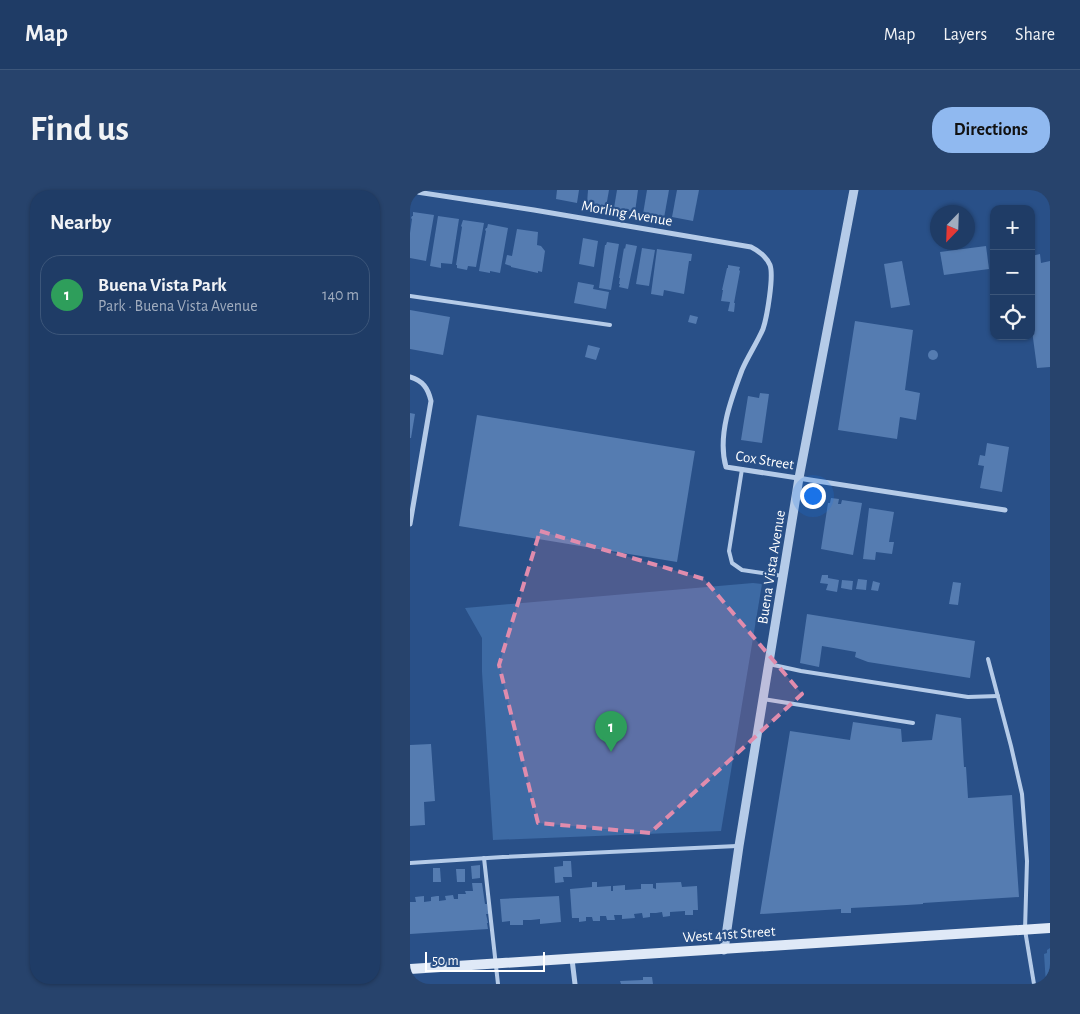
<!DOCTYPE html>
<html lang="en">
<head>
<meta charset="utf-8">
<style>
	:root { --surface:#1f3c66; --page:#27436c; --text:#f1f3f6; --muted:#a1adbf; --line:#3c567a; --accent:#90b9f0 }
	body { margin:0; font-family:"Alegreya Sans",sans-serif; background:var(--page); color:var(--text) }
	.controls { position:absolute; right:15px; top:15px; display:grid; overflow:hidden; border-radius:10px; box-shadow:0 1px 4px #0004 }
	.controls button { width:45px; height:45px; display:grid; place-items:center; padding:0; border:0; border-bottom:1px solid var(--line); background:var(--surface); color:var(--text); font:25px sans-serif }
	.compass { position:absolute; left:520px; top:15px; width:45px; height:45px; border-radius:50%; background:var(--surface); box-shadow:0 1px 4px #0004; rotate:203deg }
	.scale { position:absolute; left:15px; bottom:12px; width:120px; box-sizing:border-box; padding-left:5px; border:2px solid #fff; border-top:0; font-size:14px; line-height:18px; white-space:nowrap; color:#fff; -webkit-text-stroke:4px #295088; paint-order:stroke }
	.you { position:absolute; left:402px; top:305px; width:18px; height:18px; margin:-12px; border:4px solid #fff; border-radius:50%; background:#1a73e8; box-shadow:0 0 0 8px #1a73e833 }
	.badge { display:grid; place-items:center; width:32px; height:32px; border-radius:50%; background:var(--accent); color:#fff; font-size:16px; font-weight:700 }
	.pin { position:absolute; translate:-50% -41px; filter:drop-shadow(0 1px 2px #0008) }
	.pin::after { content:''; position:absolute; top:26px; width:18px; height:15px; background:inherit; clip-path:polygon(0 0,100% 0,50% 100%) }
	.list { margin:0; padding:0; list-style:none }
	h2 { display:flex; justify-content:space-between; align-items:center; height:65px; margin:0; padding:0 20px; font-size:21px }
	h2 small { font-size:16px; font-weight:400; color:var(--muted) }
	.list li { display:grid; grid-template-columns:32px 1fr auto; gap:15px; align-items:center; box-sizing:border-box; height:80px; margin:0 10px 10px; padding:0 10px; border:1px solid var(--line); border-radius:20px }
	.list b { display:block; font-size:19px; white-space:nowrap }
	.list p { margin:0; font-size:16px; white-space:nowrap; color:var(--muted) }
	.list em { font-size:16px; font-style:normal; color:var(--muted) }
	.icon { flex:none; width:28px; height:28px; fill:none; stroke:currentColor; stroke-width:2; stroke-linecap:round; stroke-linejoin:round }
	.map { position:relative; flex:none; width:640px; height:794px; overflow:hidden; border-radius:20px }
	header { display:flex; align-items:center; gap:30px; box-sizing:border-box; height:70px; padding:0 25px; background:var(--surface); border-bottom:1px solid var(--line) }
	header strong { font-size:24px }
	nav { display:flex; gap:28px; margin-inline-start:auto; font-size:18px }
	.intro { display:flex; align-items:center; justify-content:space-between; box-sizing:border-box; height:120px; padding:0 30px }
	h1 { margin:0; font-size:35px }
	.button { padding:12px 22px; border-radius:20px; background:var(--accent); color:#111; font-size:18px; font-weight:700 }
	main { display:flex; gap:30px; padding:0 30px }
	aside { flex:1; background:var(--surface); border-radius:20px; box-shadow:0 1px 4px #0004 }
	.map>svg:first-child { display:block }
	.green { fill:#3d6aa4 }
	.building { fill:#557cb1 }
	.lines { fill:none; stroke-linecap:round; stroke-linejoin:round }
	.service { stroke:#b5cbe8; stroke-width:4 }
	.minor { stroke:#b5cbe8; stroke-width:5 }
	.tertiary { stroke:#b5cbe8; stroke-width:9 }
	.secondary { stroke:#dfe9f7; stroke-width:10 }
	.marked { fill:#e08cad; fill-opacity:0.2; stroke:#e08cad; stroke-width:4; stroke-dasharray:10 6; stroke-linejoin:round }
	.labels { text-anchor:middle; stroke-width:4.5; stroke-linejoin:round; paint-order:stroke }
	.street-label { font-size:15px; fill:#fff; stroke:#295088 }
</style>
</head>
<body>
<header>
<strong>Map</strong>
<nav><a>Map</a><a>Layers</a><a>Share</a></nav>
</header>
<div class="intro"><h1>Find us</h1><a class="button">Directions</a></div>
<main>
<aside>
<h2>Nearby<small></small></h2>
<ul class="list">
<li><span class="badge" style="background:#2e9e5b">1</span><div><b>Buena Vista Park</b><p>Park · Buena Vista Avenue</p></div><em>140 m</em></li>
</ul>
</aside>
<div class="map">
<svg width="640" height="794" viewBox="0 0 640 794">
	<rect width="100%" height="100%" fill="#295088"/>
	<g class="green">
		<polygon points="343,393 352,394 311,641 83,650 72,482 72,448 55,418"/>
		<polygon points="640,758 640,794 636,794 634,764 637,763 637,760"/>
	</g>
	<g class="building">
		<polygon points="147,0 169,0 167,13 146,9"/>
		<polygon points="178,0 199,0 196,17 177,14"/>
		<polygon points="207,0 228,0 225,22 204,18"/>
		<polygon points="237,0 259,0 254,28 233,24"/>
		<polygon points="267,0 289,0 283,31 262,27"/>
		<polygon points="3,22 24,25 16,71 0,68 0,43 2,29 1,28 2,26 3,26"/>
		<polygon points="28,26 49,29 42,74 31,73 31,78 20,76"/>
		<polygon points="53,30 74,33 66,77 58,76 57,80 47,78 47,75 46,75 52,37 51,36"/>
		<polygon points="78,34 98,38 90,83 80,81 80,83 69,81 76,41 75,40 76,38 77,38"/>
		<polygon points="107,39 128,42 127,55 131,56 135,61 132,82 128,81 128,83 101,77 101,76 95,74 97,65 102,66"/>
		<polygon points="173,48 188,51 184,77 169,74"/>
		<polygon points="197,52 209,54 201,100 189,98 195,55 196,55"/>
		<polygon points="216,54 227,56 218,99 209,97 210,94 209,94 210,88 209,88 214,58 215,59"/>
		<polygon points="576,56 579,79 534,85 530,62"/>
		<polygon points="232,58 245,60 239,96 226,94"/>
		<polygon points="247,59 282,64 281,71 279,71 274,104 254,100 253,106 241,104"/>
		<polygon points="630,64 631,73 640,71 640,177 627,178 621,133 621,66"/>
		<polygon points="492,71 500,115 481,118 474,74"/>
		<polygon points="318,75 330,77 329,80 330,81 324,113 325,113 324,122 318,121 320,112 311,111 313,100 312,100 317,78 318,78"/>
		<polygon points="168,92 184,95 183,99 199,102 196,119 164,113"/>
		<polygon points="0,120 40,127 33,165 0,159"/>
		<polygon points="280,125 288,127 286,134 278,132"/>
		<polygon points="445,131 503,140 495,200 510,203 506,230 490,227 487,249 428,240"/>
		<polygon points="178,155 190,158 186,170 175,167"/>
		<circle cx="523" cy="165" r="5"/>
		<polygon points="350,203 359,204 352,253 331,250 338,206 349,208"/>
		<polygon points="0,223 5,224 1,248 0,248"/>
		<polygon points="67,225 285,261 267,372 49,336"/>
		<polygon points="577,253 599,257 592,302 570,298 574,276 568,275 570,265 575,266"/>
		<polygon points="421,308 429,309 428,314 431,314 432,310 452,313 443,365 411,359 418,313 420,313"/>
		<polygon points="459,318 484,322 479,352 484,352 482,364 466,362 465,370 453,369"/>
		<polygon points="412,385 418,385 418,388 429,390 427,402 416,400 418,394 410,393"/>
		<polygon points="448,389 457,390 456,400 446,399"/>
		<polygon points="432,390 443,391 442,400 431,398"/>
		<polygon points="463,391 470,393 468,401 461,400"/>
		<polygon points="543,392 551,393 548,415 539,414"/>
		<polygon points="397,424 565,451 560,488 458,472 445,467 446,462 412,456 409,477 390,473"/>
		<polygon points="526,524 551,528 554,577 556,577 558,608 602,605 609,707 513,713 513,714 497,715 441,718 441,723 431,723 431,719 350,724 380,541 440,550 443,532 491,539 492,552 522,550"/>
		<polygon points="21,554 25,611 14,612 15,635 0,636 0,555"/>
		<polygon points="153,671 161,671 162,687 153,687 154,692 145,693 144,677 153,676"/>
		<polygon points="70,675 70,688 62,689 61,676"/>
		<polygon points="23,678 30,678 31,692 23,692"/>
		<polygon points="46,679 55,679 55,692 47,692"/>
		<polygon points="182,692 187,692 187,697 201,696 201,701 203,701 203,696 215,695 215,700 231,699 231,694 243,694 243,698 246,699 246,693 271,692 272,697 287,696 288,720 283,720 283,725 275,725 275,721 260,722 260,726 253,727 252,722 246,723 240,723 240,727 233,728 232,723 224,724 225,728 212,729 212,725 204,725 205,730 197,730 196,726 190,726 190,731 183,731 182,727 176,727 176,731 169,732 169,728 162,728 160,699 182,697"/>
		<polygon points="62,693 72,693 75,714 77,714 79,724 76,724 78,733 77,733 78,739 0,744 0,712 6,712 5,707 14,706 14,712 21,711 21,707 27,706 29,706 29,711 36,710 35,706 43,705 44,709 48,709 48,704 56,704 55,701 63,701"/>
		<polygon points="149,706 151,732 130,734 130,729 121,730 113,730 113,735 100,735 100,731 92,732 90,709"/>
		<polygon points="233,787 242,787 243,794 211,794 210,791 233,790"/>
	</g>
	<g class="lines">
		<g class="service">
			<polyline points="0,106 200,135"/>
			<polyline points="332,279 319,361 322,373 332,380 373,386"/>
			<polyline points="578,469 601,556 612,604 617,671 615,740 624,794"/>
			<polyline points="359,474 391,481 558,507 588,506"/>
			<polyline points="353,509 503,533"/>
			<polyline points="74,668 88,794"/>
			<polyline points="0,673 93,667 327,656"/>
		</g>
		<g class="minor">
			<path d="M0,1L124,20L341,57C349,61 356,66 360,75C364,86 357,127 353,139C347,153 338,166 332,180C321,209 307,246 316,277L595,320"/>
			<path d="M0,187C13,191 18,198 21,211L0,334"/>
			<polyline points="162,769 165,794"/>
		</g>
		<polyline class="tertiary" points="314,760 329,656 389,288 444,0"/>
		<polyline class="secondary" points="0,779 640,738"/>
	</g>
	<path class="marked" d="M130,341L294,389L392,504L240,643L128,633L89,475Z"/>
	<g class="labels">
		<g class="street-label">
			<text transform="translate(217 23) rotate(10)" y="5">Morling Avenue</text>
			<text transform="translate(355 270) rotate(9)" y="5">Cox Street</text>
			<text transform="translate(361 377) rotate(-81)" y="5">Buena Vista Avenue</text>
			<text transform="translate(319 744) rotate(-4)" y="5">West 41st Street</text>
		</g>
	</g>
</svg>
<div class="controls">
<button>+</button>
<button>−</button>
<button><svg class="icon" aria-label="locate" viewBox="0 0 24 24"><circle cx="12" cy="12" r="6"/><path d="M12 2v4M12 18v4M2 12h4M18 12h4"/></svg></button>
</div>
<svg class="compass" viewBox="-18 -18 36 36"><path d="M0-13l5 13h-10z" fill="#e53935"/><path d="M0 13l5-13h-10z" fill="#a1adbf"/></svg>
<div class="scale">50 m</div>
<div class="you"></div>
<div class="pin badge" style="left:201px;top:562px;background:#2e9e5b">1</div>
</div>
</main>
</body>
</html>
